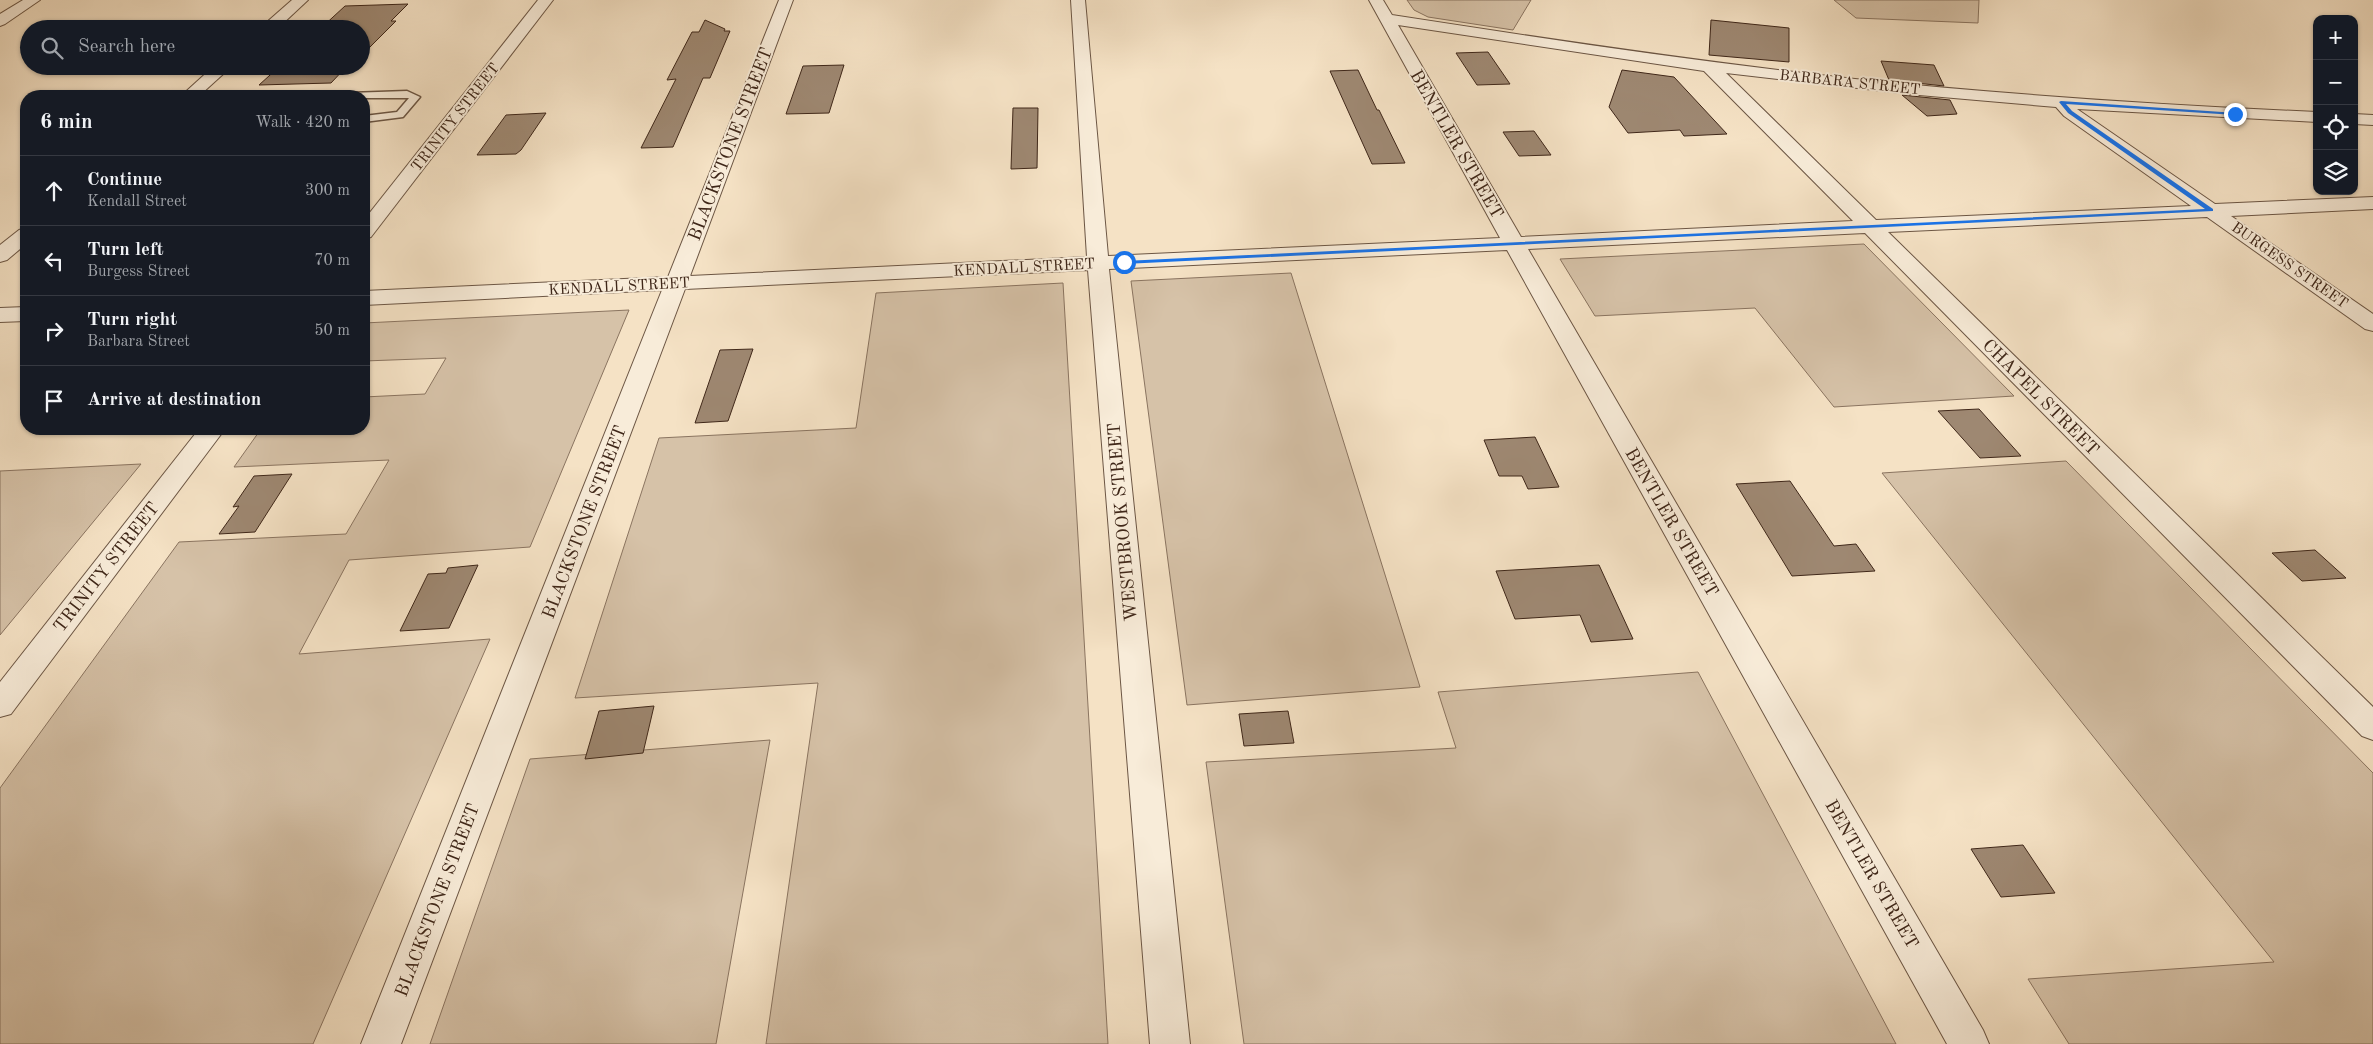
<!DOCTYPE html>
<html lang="en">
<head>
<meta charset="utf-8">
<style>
	:root { --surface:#171b24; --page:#242831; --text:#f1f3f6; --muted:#9ea1a6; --line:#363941 }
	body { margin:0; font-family:"Old Standard TT",serif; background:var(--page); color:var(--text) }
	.controls { position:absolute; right:15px; top:15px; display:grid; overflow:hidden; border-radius:10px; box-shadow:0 1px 4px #0004 }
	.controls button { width:45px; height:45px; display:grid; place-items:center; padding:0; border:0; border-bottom:1px solid var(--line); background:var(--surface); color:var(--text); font:25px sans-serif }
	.stop { position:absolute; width:15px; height:15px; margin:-11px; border:4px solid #1a73e8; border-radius:50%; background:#fff }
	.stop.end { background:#1a73e8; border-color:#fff; box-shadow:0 1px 5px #0008 }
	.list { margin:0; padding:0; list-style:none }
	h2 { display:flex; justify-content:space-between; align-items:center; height:65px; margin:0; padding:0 20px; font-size:21px }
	h2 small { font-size:16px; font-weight:400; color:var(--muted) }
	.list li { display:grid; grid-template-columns:32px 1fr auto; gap:15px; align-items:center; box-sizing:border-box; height:70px; padding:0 20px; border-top:1px solid var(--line) }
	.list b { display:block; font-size:19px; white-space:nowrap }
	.list p { margin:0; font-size:16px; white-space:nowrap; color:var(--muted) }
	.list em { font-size:16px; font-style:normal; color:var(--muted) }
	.icon { flex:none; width:28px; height:28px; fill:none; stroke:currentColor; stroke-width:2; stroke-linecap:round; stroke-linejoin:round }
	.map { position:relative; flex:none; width:2373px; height:1044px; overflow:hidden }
	.search { position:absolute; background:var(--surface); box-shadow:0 1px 4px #0004; left:20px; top:20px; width:350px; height:55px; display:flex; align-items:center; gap:12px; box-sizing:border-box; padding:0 18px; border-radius:28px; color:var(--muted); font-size:19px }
	.panel { position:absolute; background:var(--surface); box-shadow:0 1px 4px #0004; left:20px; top:90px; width:350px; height:345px; border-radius:20px }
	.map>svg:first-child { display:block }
	.green { fill:#d6c2a8; stroke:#8a7460 }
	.building { fill:#9e8872; stroke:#3f2719 }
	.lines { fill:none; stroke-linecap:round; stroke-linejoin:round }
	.service-casing { stroke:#6c5644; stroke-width:3 }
	.minor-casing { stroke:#6c5644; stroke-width:2 }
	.tertiary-casing { stroke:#6c5644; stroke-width:2 }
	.service { fill:#f8ecd9; fill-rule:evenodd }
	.minor { fill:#f8ecd9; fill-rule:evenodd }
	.tertiary { fill:#f8ecd9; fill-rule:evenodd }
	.route { fill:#1a73e8 }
	.labels { text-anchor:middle; stroke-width:4; stroke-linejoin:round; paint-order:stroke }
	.far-street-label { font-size:15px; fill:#3f2719; stroke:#f8ecd9 }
	.street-label { font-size:18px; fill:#3f2719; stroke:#f8ecd9 }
</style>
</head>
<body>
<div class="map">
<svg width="2373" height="1044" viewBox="0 0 2373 1044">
	<rect width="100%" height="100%" fill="#f5e2c5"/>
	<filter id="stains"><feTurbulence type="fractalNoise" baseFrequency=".004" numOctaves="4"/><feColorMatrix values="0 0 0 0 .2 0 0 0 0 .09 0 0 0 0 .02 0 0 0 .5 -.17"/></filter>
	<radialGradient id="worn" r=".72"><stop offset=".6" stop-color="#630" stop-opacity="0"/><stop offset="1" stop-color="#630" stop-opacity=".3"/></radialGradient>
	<g class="green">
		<polygon points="1407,0 1531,0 1513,30 1428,17 1414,10"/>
		<polygon points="1834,0 1979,0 1978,23 1856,18"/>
		<polygon points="1864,244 2014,396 1834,407 1755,308 1595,316 1560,259"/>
		<polygon points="1291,273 1420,687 1187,705 1131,281"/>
		<polygon points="1063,283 1108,1044 766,1044 818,683 575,698 659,438 856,428 876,293"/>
		<polygon points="629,310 530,547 349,560 299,654 490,639 313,1044 0,1044 0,788 179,542 346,534 389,460 234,467 261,429 364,429 364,397 425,394 446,358 364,361 364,323"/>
		<polygon points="2066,461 2373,773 2373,1044 2069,1044 2028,979 2274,962 1882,473"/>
		<polygon points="141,464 0,635 0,471"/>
		<polygon points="1698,672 1896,1044 1244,1044 1206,762 1456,748 1438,692"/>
		<polygon points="770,740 716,1044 430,1044 530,759"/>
	</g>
	<g class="building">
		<polygon points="408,4 391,21 396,21 370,47 365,48 361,51 361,29 320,29 345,6"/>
		<polygon points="705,20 725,29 724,31 730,31 710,78 703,78 673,147 641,148 676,79 667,80 692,32 699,32"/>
		<polygon points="1711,20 1789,28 1789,62 1709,55"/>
		<polygon points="1488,52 1510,84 1477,85 1456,53"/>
		<polygon points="1881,61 1934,65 1944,86 1889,80"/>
		<polygon points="844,65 829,113 786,114 803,66"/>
		<polygon points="280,66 347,66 331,83 259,85"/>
		<polygon points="1358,70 1377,110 1379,110 1405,163 1372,164 1330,71"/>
		<polygon points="1622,70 1674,77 1727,134 1684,136 1680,130 1628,133 1609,107"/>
		<polygon points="1902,95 1950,100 1957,114 1927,116"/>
		<polygon points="1013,108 1038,108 1037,168 1011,169"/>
		<polygon points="546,113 521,150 516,154 477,155 506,115"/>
		<polygon points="1534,131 1551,155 1519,156 1503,132"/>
		<polygon points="753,349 728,421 695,423 720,350"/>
		<polygon points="1979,409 2021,456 1980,458 1938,411"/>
		<polygon points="1535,437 1559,487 1528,489 1522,476 1499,476 1484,440"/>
		<polygon points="292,474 255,532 219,534 239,506 233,507 254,476"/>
		<polygon points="1790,481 1834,546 1856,544 1875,571 1792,576 1736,484"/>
		<polygon points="2315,550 2346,578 2302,581 2272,553"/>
		<polygon points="478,565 449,628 400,631 428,574 446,573 448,568"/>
		<polygon points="1599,565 1633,639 1591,642 1580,615 1515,619 1496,571"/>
		<polygon points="654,706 643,753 585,759 599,711"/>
		<polygon points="1288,711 1294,743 1244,746 1239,714"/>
		<polygon points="2023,845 2055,893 2001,897 1971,849"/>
	</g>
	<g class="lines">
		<g class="service-casing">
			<polygon id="service" points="407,91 420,97 403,117 364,122 364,116 397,112 409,98 364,98 364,96 344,96 349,93"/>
		</g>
		<g class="minor-casing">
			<g id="minor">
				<polygon points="23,0 40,0 5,24 0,26 0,14"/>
				<polygon points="538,0 553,0 371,237 364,239 364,220"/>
				<path d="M779,0H793L690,276L1087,257L1071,0H1085L1108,256L1500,238L1369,0H1383L1392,15C1546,39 1700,62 1855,79C2009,95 2162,105 2317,112V122L2077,109L2215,204L2373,197V209L2231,216L2373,314V331L2365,329L2207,217L1888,232L2373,707V740L2362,736L1865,233L1528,249L1983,1030L1989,1044H1947L1507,250L1109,269L1190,1044H1150L1088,270L685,289L401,1044H361L662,290L364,305V291L668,277ZM1398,25L1704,71L1853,221L1521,237ZM1726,73L1919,95L2056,107L2064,116L2191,206L1876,220Z"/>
				<polygon points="2354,114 2373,115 2373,125 2354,124"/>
				<polygon points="26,307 26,321 0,322 0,308"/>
				<polygon points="199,429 225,429 11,714 0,717 0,682"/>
			</g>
		</g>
		<g class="tertiary-casing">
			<g id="tertiary">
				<polygon points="292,0 308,0 277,29 259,29"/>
				<polygon points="214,66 232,66 199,96 181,96"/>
				<polygon points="26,228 26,244 7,260 0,262 0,245 19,230"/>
			</g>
		</g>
		<use href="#service" class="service"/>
		<use href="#minor" class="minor"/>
		<use href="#tertiary" class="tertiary"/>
	</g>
	<polygon class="route" points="2061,101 2237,113 2235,115 2066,104 2072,111 2213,209 2213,211 1124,264 1121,262 1124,261 2205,209 2068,113 2059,102"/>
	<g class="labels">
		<g class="far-street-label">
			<text transform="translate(1850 82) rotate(6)" y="5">BARBARA STREET</text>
			<text transform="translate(455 117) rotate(-52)" y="5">TRINITY STREET</text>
			<text transform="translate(2290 265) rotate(35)" y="5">BURGESS STREET</text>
			<text transform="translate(1024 267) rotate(-3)" y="5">KENDALL STREET</text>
			<text transform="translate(619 286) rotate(-3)" y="5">KENDALL STREET</text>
		</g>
		<g class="street-label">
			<text transform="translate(730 144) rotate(-69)" y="6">BLACKSTONE STREET</text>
			<text transform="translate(1457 144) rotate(60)" y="6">BENTLER STREET</text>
			<text transform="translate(2041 397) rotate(45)" y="6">CHAPEL STREET</text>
			<text transform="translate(584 522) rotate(-69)" y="6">BLACKSTONE STREET</text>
			<text transform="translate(1122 522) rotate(-95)" y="6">WESTBROOK STREET</text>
			<text transform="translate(1672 522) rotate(60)" y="6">BENTLER STREET</text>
			<text transform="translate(106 567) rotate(-52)" y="6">TRINITY STREET</text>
			<text transform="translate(1872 874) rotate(60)" y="6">BENTLER STREET</text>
			<text transform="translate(437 900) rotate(-69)" y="6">BLACKSTONE STREET</text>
		</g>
	</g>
	<rect width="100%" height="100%" filter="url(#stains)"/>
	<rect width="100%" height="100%" fill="url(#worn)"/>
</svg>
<div class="controls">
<button>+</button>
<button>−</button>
<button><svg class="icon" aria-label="locate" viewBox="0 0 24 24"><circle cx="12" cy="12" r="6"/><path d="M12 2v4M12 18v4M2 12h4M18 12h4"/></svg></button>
<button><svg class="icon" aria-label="layers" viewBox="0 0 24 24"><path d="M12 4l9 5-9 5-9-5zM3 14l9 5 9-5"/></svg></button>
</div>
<div class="stop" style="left:1124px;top:262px"></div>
<div class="stop end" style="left:2235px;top:114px"></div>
<div class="search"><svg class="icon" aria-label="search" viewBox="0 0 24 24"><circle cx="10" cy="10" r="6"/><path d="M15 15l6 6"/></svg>Search here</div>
<section class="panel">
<h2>6 min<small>Walk · 420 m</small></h2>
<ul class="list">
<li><svg class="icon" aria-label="ahead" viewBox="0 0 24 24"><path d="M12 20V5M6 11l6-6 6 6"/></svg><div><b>Continue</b><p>Kendall Street</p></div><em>300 m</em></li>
<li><svg class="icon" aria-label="left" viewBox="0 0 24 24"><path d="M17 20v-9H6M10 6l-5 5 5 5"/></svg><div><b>Turn left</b><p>Burgess Street</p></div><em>70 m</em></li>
<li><svg class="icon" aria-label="right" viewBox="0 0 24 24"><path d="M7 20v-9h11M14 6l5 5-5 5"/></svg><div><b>Turn right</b><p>Barbara Street</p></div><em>50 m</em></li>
<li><svg class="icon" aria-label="arrive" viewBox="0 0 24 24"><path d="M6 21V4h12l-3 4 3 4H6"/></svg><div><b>Arrive at destination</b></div></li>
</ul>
</section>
</div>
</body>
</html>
